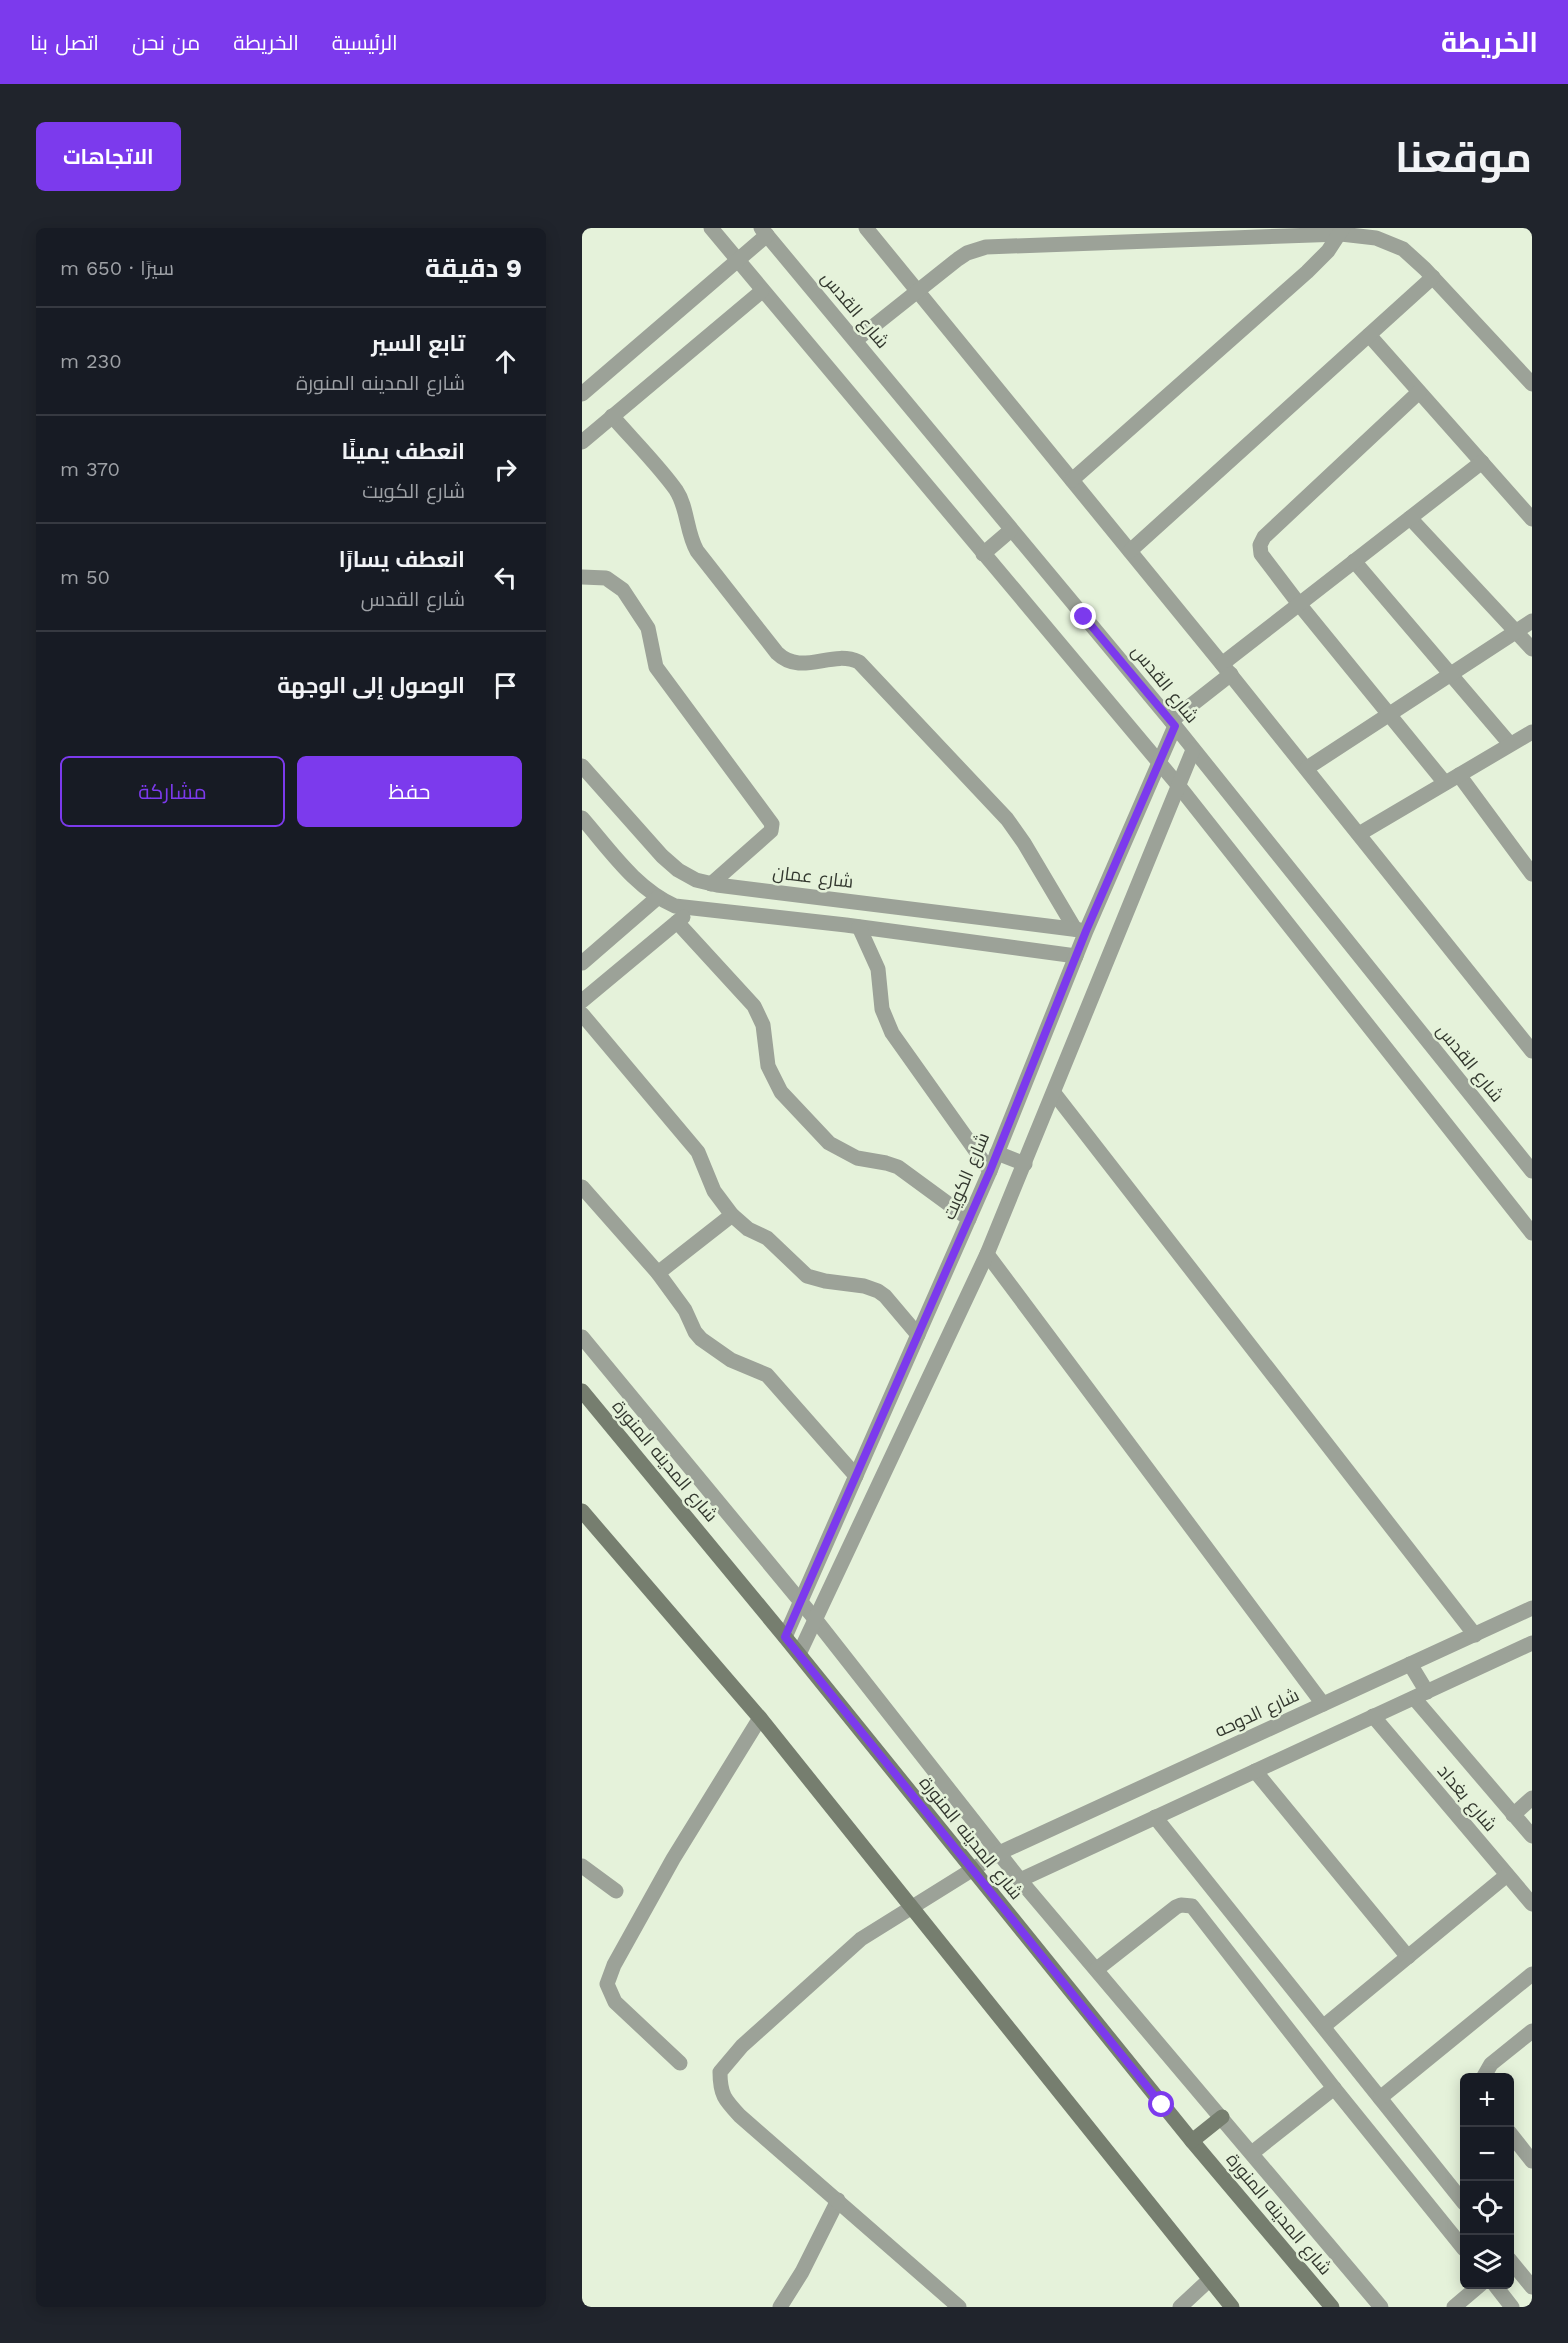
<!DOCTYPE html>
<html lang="ar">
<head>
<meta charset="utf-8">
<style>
	:root { --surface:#171b24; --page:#20242c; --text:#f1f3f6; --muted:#9ea1a6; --line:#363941; --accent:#7c3aed }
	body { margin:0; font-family:"Work Sans",Cairo,sans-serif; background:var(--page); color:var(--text); direction:rtl }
	.controls { position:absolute; right:18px; bottom:18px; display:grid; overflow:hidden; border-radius:9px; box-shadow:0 3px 15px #0003 }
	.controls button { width:54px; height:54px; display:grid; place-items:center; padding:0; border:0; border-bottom:2px solid var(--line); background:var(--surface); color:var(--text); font:30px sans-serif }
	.stop { position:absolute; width:18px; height:18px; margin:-14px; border:4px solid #7c3aed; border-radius:50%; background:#fff }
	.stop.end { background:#7c3aed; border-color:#fff; box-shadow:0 2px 6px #0008 }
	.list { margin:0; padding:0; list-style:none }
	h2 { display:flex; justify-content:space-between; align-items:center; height:78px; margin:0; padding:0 24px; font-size:26px }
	h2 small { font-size:20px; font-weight:400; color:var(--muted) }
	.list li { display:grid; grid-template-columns:39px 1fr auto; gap:18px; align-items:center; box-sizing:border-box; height:108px; padding:0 24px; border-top:2px solid var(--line) }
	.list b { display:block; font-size:22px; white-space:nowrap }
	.list p { margin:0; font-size:20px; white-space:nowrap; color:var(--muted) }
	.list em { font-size:20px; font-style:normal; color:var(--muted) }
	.actions { display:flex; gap:12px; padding:18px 24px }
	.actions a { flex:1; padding:14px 0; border:2px solid var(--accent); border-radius:9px; text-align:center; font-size:21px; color:var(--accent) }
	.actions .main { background:var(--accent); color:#fff }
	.icon { flex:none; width:33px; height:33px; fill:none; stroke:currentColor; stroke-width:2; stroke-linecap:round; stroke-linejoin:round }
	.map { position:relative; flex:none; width:950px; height:2079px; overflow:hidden; direction:ltr; border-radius:9px }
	header { display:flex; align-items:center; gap:36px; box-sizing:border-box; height:84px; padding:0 30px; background:var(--accent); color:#fff }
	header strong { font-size:28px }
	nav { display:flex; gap:33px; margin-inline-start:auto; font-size:21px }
	.intro { display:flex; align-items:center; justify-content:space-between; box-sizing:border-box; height:144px; padding:0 36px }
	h1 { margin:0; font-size:42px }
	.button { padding:15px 27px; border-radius:9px; background:var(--accent); color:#fff; font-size:21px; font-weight:700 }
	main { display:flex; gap:36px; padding:0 36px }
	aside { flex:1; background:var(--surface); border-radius:9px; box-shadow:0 3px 15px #0003 }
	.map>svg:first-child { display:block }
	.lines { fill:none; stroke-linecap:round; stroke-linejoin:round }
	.minor { stroke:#9ca298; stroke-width:15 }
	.secondary { stroke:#767e6f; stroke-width:15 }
	.route { stroke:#7c3aed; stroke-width:8 }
	.labels { text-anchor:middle; stroke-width:5; stroke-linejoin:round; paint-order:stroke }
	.street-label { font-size:18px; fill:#32372e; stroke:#e5f2da }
</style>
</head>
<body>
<header>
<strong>الخريطة</strong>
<nav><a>الرئيسية</a><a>الخريطة</a><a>من نحن</a><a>اتصل بنا</a></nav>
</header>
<div class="intro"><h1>موقعنا</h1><a class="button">الاتجاهات</a></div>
<main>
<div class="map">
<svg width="950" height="2079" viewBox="0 0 950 2079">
	<rect width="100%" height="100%" fill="#e5f2da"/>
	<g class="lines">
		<g class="minor">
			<polyline points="129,0 596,557 950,1005"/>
			<polyline points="179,0 589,493 950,943"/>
			<polyline points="284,0 640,436 950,823"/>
			<polyline points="787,107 950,291"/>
			<polyline points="274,112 376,31 385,25 404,19 759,6 794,10 821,21 843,41 950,156"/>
			<polyline points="837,164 682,309 678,317 679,326 717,376 863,555"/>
			<polyline points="0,166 185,7"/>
			<path d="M30,188C50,211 77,238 94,262C106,280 104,304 115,323L195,425C220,449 249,421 277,434L425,591L442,615L493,701"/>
			<polyline points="0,214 180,63"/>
			<polyline points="490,252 725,44 746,23 761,0"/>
			<polyline points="828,290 950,421"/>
			<polyline points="548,323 851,49"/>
			<polyline points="401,326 429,302"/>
			<polyline points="772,333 928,516"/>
			<polyline points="0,349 24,350 41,362 66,400 74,439 190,596 189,603 129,656"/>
			<polyline points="640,436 900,234"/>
			<polyline points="589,493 649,446"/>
			<polyline points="0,538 80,628 96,642 114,652 135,657 498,702"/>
			<polyline points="725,540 950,393"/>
			<polyline points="877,547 950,646"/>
			<path d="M0,590C28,622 53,660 93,678L264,697L494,728"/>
			<polyline points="777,606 950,504"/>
			<polyline points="95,694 172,778 181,797 186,838 199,864 247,915 275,930 304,935 316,939 387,991"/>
			<polyline points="277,699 296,741 300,781 310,805 408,943"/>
			<polyline points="0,735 75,670"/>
			<polyline points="0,773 101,689"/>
			<polyline points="0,786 116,924 132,963 150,987 166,1001 185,1010 225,1048 243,1053 282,1058 296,1063 303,1068 336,1107"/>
			<polyline points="472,865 893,1407"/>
			<polyline points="415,925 443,936"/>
			<polyline points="0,959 76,1045 103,1082 113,1104 119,1111 149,1132 185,1147 274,1248"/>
			<polyline points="405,1026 741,1476"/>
			<polyline points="76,1045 150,987"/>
			<polyline points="0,1109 233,1391 438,1652 799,2079"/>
			<polyline points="203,1409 408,943 504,703 593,498"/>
			<polyline points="217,1426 405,1026 611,522"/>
			<polyline points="828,1436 845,1464"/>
			<polyline points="832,1470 950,1608"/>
			<polyline points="791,1488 950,1676"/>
			<polyline points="673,1543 826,1729"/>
			<polyline points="931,1587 950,1570"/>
			<polyline points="573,1589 882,1975"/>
			<polyline points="0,1638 34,1663"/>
			<polyline points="438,1652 950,1415"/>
			<polyline points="515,1741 594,1679 599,1677 610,1678 752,1860 882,2021"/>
			<polyline points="742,1798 925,1647"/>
			<polyline points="98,1835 33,1774 25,1756 32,1737 91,1631 178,1490"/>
			<polyline points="901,1850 909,1836 950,1803"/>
			<polyline points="798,1870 950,1746"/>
			<polyline points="927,1904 950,1933"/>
			<polyline points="670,1925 752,1860"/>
			<polyline points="927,2031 950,2059"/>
			<polyline points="912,2056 930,2079"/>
			<polyline points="198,2079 220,2044 256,1972"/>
			<path d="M377,2079L158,1888C143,1872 138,1867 138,1844L160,1818L279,1711L417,1625L950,1380"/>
			<polyline points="598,2079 627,2052"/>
			<polyline points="872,2079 899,2056"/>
		</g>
		<g class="secondary">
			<polyline points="0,1163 203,1409 610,1913 750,2079"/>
			<polyline points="0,1283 178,1490 650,2079"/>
			<polyline points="610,1913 640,1889"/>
		</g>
	</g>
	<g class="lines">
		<polyline class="route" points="502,389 593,498 504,703 408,943 203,1409 580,1877"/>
	</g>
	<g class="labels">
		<g class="street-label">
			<text transform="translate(273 82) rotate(50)" y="6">شارع القدس</text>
			<text transform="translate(583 456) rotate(51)" y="6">شارع القدس</text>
			<text transform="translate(231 649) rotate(7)" y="6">شارع عمان</text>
			<text transform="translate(888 835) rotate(51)" y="6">شارع القدس</text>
			<text transform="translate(384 948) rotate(-67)" y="6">شارع الكويت</text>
			<text transform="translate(83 1233) rotate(50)" y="6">شارع المدينه المنورة</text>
			<text transform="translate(675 1485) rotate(-25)" y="6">شارع الدوحه</text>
			<text transform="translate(885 1570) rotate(50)" y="6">شارع بغداد</text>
			<text transform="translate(389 1610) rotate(51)" y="6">شارع المدينه المنورة</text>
			<text transform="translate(697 1986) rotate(50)" y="6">شارع المدينه المنورة</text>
		</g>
	</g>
</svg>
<div class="controls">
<button>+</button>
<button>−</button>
<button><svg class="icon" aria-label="locate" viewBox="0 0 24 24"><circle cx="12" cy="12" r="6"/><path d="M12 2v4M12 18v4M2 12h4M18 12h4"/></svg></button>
<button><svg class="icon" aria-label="layers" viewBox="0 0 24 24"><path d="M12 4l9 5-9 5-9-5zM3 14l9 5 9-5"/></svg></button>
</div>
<div class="stop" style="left:580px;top:1877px"></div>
<div class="stop end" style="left:502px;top:389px"></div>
</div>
<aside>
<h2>9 دقيقة<small>سيرًا · 650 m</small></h2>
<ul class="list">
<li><svg class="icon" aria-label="ahead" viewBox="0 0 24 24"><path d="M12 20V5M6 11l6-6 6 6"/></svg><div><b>تابع السير</b><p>شارع المدينه المنورة</p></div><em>230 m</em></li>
<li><svg class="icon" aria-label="right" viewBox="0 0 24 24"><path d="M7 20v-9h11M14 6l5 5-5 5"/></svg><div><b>انعطف يمينًا</b><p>شارع الكويت</p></div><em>370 m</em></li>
<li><svg class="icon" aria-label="left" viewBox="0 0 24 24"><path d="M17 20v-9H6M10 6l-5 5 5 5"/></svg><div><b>انعطف يسارًا</b><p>شارع القدس</p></div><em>50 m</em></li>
<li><svg class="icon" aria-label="arrive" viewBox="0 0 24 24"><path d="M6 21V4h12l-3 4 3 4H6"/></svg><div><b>الوصول إلى الوجهة</b></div></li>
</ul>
<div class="actions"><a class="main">حفظ</a><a>مشاركة</a></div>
</aside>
</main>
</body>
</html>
